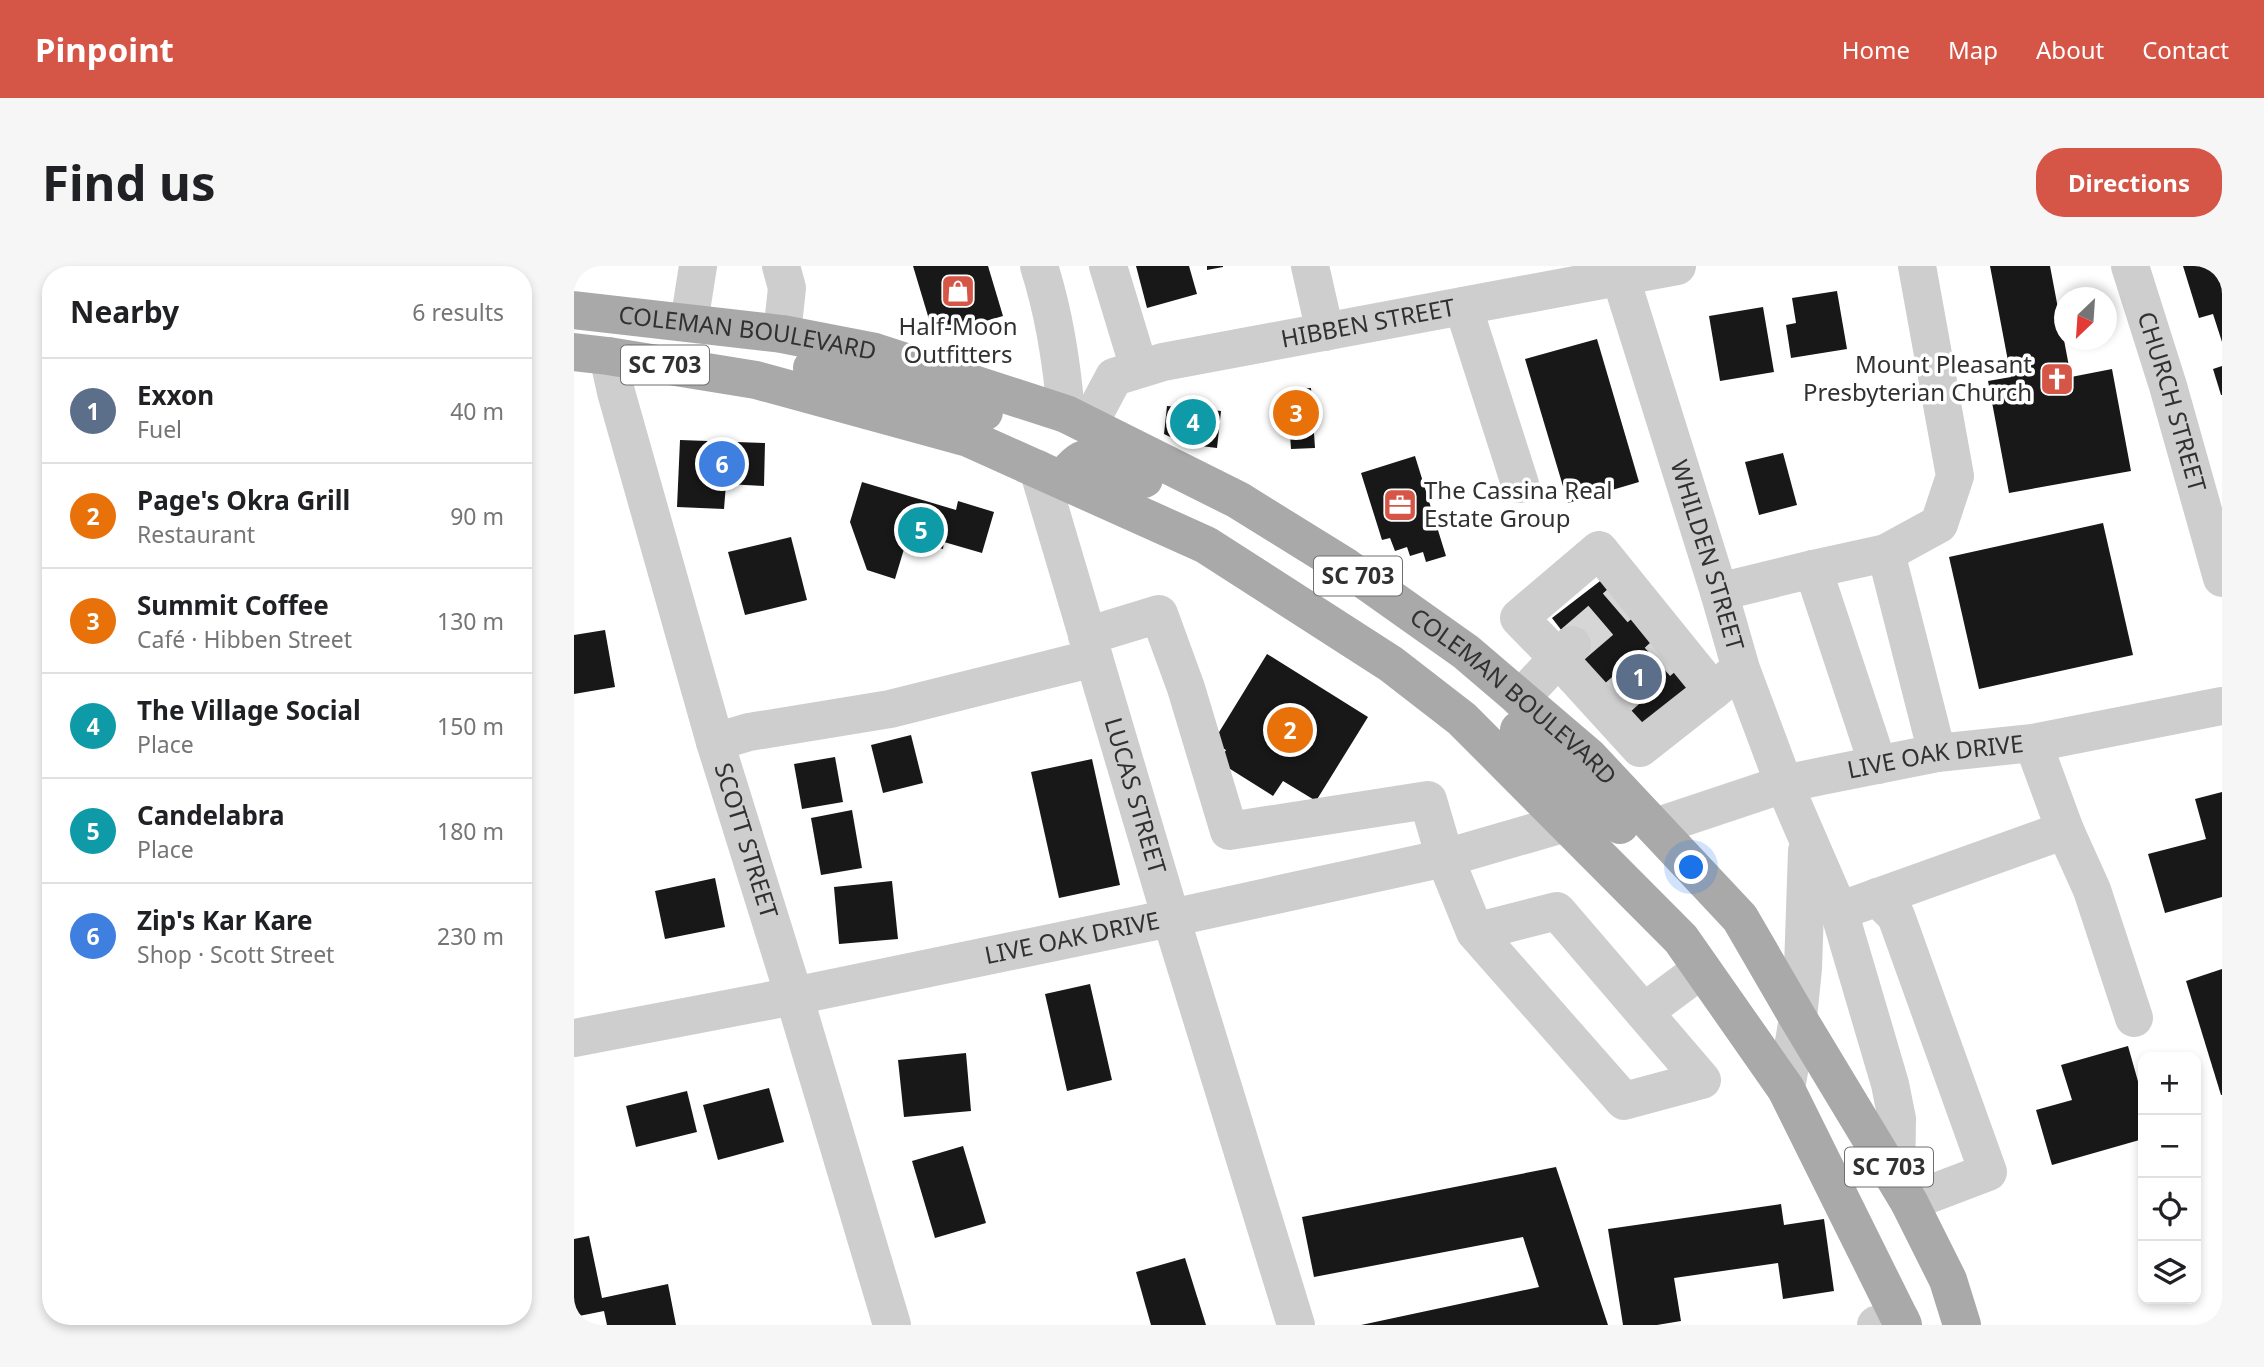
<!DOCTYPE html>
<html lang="en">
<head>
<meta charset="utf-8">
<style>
	:root { --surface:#fff; --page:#f6f6f6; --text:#202124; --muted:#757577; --line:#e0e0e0; --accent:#d55546 }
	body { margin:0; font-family:"Noto Sans",sans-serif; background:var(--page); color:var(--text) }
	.controls { position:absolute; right:21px; bottom:21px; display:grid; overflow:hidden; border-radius:14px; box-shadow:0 4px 10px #0003 }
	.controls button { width:63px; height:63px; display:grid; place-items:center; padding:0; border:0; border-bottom:2px solid var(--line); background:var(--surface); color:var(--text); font:35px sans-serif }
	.compass { position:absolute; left:1480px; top:21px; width:63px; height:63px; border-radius:50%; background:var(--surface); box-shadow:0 4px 10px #0003; rotate:205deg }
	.you { position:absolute; left:1118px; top:602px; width:24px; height:24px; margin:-18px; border:5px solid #fff; border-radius:50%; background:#1a73e8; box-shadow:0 0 0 10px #1a73e833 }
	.badge { display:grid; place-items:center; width:46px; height:46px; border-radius:50%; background:var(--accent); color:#fff; font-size:23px; font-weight:700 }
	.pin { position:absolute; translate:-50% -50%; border:4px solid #fff; box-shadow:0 2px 7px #0006 }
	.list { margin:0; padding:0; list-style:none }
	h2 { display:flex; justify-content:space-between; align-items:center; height:91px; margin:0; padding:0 28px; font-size:30px }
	h2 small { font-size:23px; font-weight:400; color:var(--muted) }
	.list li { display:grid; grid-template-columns:46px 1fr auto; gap:21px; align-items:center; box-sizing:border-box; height:105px; padding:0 28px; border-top:2px solid var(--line) }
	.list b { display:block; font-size:26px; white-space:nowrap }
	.list p { margin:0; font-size:23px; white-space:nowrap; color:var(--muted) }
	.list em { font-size:23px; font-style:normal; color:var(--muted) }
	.icon { flex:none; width:38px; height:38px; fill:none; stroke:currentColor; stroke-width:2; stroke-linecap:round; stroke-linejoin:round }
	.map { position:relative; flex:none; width:1648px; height:1059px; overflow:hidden; border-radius:28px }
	header { display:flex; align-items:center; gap:42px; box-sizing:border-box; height:98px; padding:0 35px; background:var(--accent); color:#fff }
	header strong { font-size:33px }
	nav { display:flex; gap:38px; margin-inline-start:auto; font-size:24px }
	.intro { display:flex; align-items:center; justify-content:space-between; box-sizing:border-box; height:168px; padding:0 42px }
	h1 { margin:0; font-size:49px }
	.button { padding:18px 32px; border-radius:28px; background:var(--accent); color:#fff; font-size:24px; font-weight:700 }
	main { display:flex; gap:42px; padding:0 42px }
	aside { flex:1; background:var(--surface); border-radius:28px; box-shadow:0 4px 10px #0003 }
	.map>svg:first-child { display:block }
	.building { fill:#181818 }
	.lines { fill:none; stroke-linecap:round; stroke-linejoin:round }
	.minor-tunnel { stroke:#d6d6d6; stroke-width:38; stroke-dasharray:38 19; stroke-linecap:butt }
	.minor { stroke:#cecece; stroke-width:38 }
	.major { stroke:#a9a9a9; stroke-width:38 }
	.labels { text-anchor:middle; stroke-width:7; stroke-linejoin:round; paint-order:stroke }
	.shield { fill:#fff; stroke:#6f6f6f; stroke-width:2 }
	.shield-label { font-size:23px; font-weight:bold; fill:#313131 }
	.street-label { font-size:24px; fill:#313131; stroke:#fff }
	.poi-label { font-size:24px; fill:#313131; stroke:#fff }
</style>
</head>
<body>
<header>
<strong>Pinpoint</strong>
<nav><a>Home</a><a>Map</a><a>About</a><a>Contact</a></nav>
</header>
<div class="intro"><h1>Find us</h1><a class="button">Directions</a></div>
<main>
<aside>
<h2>Nearby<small>6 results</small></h2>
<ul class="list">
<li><span class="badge" style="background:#5c6f8a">1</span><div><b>Exxon</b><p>Fuel</p></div><em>40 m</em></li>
<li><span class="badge" style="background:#e8710a">2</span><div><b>Page's Okra Grill</b><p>Restaurant</p></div><em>90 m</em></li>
<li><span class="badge" style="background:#e8710a">3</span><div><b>Summit Coffee</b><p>Café · Hibben Street</p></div><em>130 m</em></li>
<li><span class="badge" style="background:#0f9aa8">4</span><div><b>The Village Social</b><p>Place</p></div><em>150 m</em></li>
<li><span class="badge" style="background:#0f9aa8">5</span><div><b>Candelabra</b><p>Place</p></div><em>180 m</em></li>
<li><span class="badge" style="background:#3f7fe0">6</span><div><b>Zip's Kar Kare</b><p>Shop · Scott Street</p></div><em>230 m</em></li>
</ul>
</aside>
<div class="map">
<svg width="1648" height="1059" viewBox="0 0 1648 1059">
	<rect width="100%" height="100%" fill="#fff"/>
	<g class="building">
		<polygon points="339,0 414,0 429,50 360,70"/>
		<polygon points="562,0 615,0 623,28 573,42"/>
		<polygon points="633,0 649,0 649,1 633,4"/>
		<polygon points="1416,0 1476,0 1497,111 1538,103 1557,205 1435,227 1414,115 1437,111"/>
		<polygon points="1609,0 1648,0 1648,76 1639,48 1625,52"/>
		<polygon points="1263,25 1273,83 1217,92 1212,59 1222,57 1218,32"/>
		<polygon points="1189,41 1200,106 1146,115 1135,50"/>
		<polygon points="1023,73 1065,216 994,237 951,93"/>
		<polygon points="1648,100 1648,129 1647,129 1639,103"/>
		<polygon points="737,122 741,182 717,183 715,155 706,155 705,139 714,139 713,124"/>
		<polygon points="593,140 647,145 643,182 611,178 590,168"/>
		<polygon points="106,174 191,177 190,220 152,218 150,243 103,241"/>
		<polygon points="1209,187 1223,239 1185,249 1171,196"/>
		<polygon points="841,190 872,290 852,296 849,286 836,290 833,281 821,285 816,272 808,274 787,207"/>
		<polygon points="288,216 382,244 384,235 420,246 408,287 370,276 369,283 333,273 321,313 293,304 276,256"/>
		<polygon points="1529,257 1559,389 1405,423 1375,291"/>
		<polygon points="217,271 233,334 171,349 154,286"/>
		<polygon points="1030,312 1122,433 1070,472 978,352"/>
		<polygon points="31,364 41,421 0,428 0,369"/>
		<polygon points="693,388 794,451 742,535 709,515 699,530 645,496 652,484 639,476"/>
		<polygon points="337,469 349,517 309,527 297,479"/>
		<polygon points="261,491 269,536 228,543 220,498"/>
		<polygon points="518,493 546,619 485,632 457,506"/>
		<polygon points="1648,526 1648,631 1591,647 1574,588 1632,573 1621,533"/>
		<polygon points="278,544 288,602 247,609 237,552"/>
		<polygon points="141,612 151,661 91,673 81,625"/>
		<polygon points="318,615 324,673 265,678 260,621"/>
		<polygon points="1648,703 1648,829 1647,829 1612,715"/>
		<polygon points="516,718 538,814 493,825 471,728"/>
		<polygon points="1554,780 1569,833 1569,873 1478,899 1462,844 1498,834 1487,799"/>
		<polygon points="392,787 397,845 330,851 324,794"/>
		<polygon points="195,822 210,876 144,894 129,839"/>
		<polygon points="113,825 123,866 62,881 52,840"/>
		<polygon points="389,880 412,957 361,972 338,895"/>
		<polygon points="982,901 1034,1059 787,1059 965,1021 949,971 740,1011 728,951"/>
		<polygon points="1207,938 1210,959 1250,953 1260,1025 1209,1033 1204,997 1100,1012 1107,1055 1083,1059 1049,1059 1034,963"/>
		<polygon points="15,970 28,1032 94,1018 102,1059 33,1059 30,1045 0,1051 0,973"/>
		<polygon points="611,992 632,1059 577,1059 562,1006"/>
	</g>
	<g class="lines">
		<g class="minor-tunnel">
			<polyline points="998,379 1048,336"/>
			<polyline points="1041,434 1090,390"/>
		</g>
		<g class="minor">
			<polyline points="207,0 213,22 208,68"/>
			<path d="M465,0C480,47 488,98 492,148"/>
			<polyline points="534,0 565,102"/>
			<polyline points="736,0 751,66"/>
			<path id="s1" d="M1043,0L1145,326L1167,403L1210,518L1265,645L1316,818L1323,853L1322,913"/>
			<path id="s2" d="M1556,0L1594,120L1648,312"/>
			<polyline points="889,40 946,218"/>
			<polyline points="115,57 124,0"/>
			<path id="s3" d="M34,90L42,126L141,476L220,730L318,1059"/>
			<path id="s4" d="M515,158L540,111L589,96L1103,0"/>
			<path id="s5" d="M464,203L597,652L722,1059"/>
			<polyline points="1312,287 1363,487"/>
			<polyline points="1145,326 1239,303"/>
			<polyline points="513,370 585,348 612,422 655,565 854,534 871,592 901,666 1050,835 1128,814 983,645 901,666"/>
			<polyline points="998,379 984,392 945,352 1025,284 1139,425"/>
			<polyline points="946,433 984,392 1066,482 1160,408"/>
			<polyline points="141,476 175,466 316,443 520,392"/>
			<polyline points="1459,477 1491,564"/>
			<polyline points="1304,499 1239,303 1312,287 1365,258 1381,210 1343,0"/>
			<path id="s6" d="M1081,561L1210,518L1248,510L1363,487L1459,477L1648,440"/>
			<polyline points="1303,631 1322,650 1414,906 1335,936"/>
			<polyline points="1265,645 1491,564 1518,624 1560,752"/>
			<polyline points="1070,746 1128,703"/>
			<path id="s7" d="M0,772L220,730L597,652L871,592L992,557"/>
			<polyline points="1212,823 1224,752 1229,702 1233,585"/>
			<polyline points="1302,1059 1327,1054"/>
		</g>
		<g class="major">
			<path id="s8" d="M0,44L208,68L301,86L492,148L664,234L772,301L892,386L1015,491L1166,652L1224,752L1335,936L1374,1014L1388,1059"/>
			<polyline points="0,86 34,90 182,114 394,172 632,279 817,398 888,453 1107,673 1212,823 1329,1059"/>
			<polyline points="238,102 410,146"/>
			<path d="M488,213C494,207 500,198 508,194C526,185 554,205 570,213"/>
			<polyline points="945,464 1046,559"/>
		</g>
	</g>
	<defs>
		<g id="shop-square" transform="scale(1.75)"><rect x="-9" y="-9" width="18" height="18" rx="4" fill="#d55546" stroke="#fff"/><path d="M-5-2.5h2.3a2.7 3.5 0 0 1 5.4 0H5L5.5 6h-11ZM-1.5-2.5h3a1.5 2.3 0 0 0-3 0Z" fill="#fff"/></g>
		<g id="church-square" transform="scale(1.75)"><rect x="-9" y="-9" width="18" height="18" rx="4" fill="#d55546" stroke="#fff"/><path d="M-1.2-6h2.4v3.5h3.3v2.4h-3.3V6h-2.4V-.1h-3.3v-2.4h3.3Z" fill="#fff"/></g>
		<g id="office-square" transform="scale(1.75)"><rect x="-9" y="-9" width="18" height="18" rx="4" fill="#d55546" stroke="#fff"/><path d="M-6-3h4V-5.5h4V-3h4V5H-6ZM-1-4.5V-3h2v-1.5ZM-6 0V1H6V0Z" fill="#fff"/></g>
	</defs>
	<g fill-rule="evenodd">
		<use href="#shop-square" x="384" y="25"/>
		<use href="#church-square" x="1483" y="113"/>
		<use href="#office-square" x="826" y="239"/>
	</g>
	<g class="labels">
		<g class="shield">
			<rect x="47" y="79.5" width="88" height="39" rx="5"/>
			<rect x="740" y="290.5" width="88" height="39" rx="5"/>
			<rect x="1271" y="881.5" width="88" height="39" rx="5"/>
		</g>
		<g class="shield-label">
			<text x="91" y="107">SC 703</text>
			<text x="784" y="318">SC 703</text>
			<text x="1315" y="909">SC 703</text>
		</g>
		<g class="street-label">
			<text dy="8" stroke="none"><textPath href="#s4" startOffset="313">HIBBEN STREET</textPath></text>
			<text dy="8" stroke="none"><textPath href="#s8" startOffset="175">COLEMAN BOULEVARD</textPath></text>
			<text dy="8" stroke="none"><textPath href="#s2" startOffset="142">CHURCH STREET</textPath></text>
			<text dy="8" stroke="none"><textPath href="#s1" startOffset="303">WHILDEN STREET</textPath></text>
			<text dy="8" stroke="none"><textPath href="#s8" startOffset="1036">COLEMAN BOULEVARD</textPath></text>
			<text dy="8" stroke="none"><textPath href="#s6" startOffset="290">LIVE OAK DRIVE</textPath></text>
			<text dy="8" stroke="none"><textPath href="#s5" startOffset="341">LUCAS STREET</textPath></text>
			<text dy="8" stroke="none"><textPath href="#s3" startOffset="504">SCOTT STREET</textPath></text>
			<text dy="8" stroke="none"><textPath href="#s7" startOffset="508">LIVE OAK DRIVE</textPath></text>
		</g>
		<g class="poi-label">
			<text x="384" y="69">Half-Moon<tspan x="384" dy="28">Outfitters</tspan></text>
			<text x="1458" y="107" text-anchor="end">Mount Pleasant<tspan x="1458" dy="28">Presbyterian Church</tspan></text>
			<text x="850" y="233" text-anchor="start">The Cassina Real<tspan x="850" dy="28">Estate Group</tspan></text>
		</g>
	</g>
</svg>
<div class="controls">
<button>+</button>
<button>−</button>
<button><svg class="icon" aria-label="locate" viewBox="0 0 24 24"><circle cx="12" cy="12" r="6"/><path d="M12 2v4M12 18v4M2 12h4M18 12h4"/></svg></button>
<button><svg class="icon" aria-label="layers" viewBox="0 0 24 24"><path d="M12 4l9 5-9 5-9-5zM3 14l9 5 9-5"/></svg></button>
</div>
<svg class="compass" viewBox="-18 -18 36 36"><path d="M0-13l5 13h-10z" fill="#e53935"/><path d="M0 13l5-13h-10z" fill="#757577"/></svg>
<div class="you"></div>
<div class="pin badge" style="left:1065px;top:411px;background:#5c6f8a">1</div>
<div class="pin badge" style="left:716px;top:464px;background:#e8710a">2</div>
<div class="pin badge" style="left:722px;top:147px;background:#e8710a">3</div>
<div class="pin badge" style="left:619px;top:156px;background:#0f9aa8">4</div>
<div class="pin badge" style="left:347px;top:264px;background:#0f9aa8">5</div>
<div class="pin badge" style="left:148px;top:198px;background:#3f7fe0">6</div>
</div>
</main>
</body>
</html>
